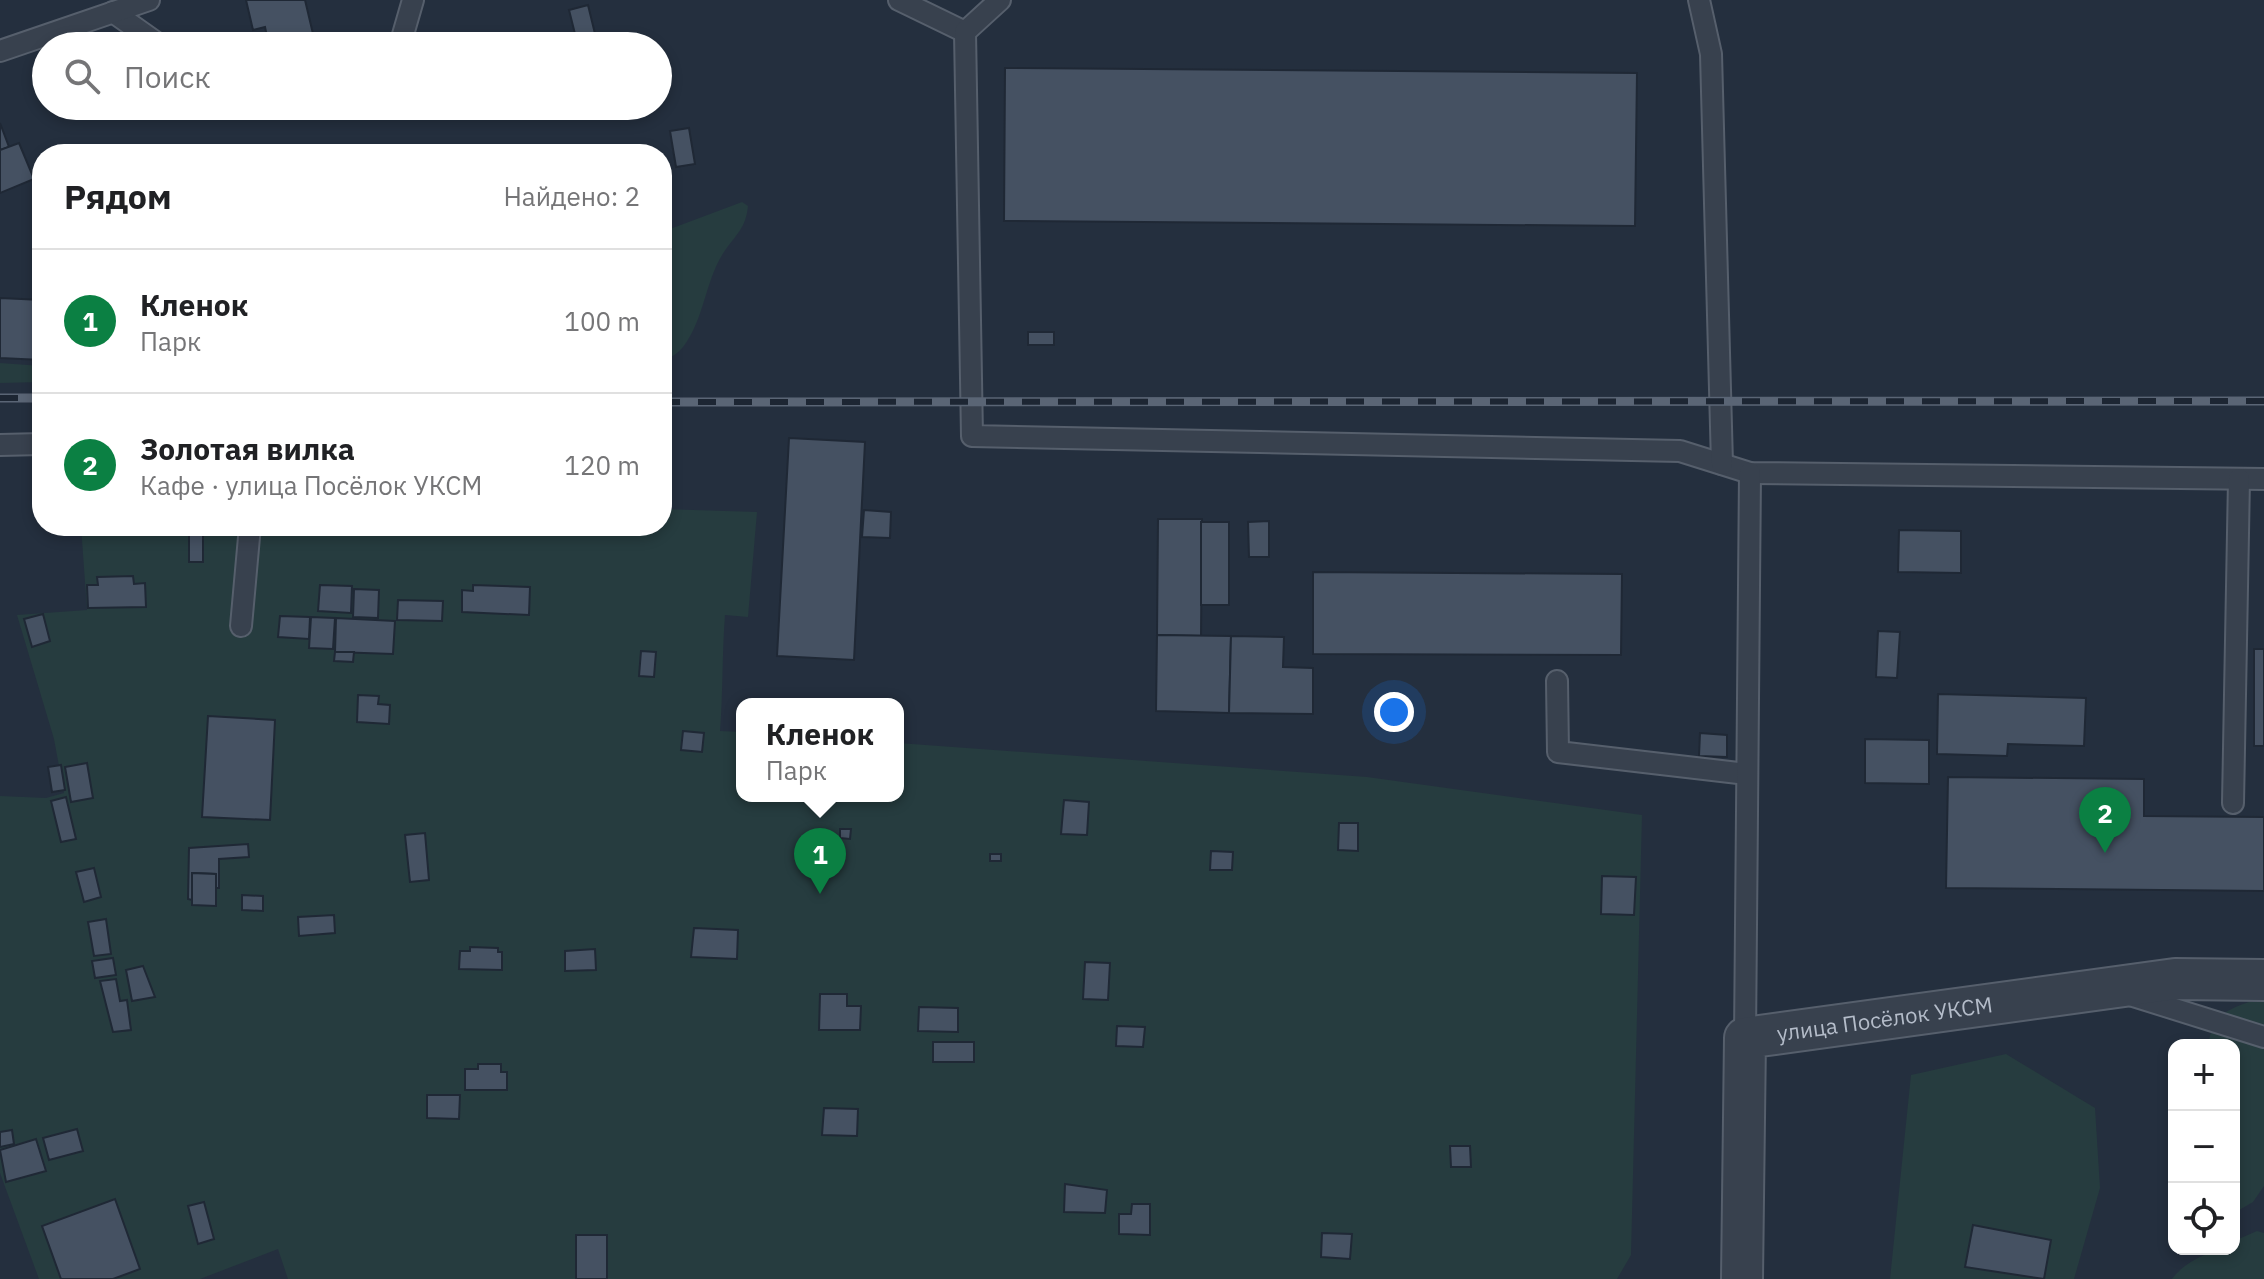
<!DOCTYPE html>
<html lang="ru">
<head>
<meta charset="utf-8">
<style>
	:root { --surface:#fff; --page:#f6f6f6; --text:#202124; --muted:#757577; --line:#e0e0e0; --accent:#0b8043 }
	body { margin:0; font-family:"IBM Plex Sans",sans-serif; background:var(--page); color:var(--text) }
	.controls { position:absolute; right:24px; bottom:24px; display:grid; overflow:hidden; border-radius:16px; box-shadow:0 4px 12px #0003 }
	.controls button { width:72px; height:72px; display:grid; place-items:center; padding:0; border:0; border-bottom:2px solid var(--line); background:var(--surface); color:var(--text); font:40px sans-serif }
	.you { position:absolute; left:1394px; top:712px; width:28px; height:28px; margin:-20px; border:6px solid #fff; border-radius:50%; background:#1a73e8; box-shadow:0 0 0 12px #1a73e833 }
	.badge { display:grid; place-items:center; width:52px; height:52px; border-radius:50%; background:var(--accent); color:#fff; font-size:26px; font-weight:700 }
	.pin { position:absolute; translate:-50% -66px; filter:drop-shadow(0 2px 4px #0008) }
	.pin::after { content:''; position:absolute; top:42px; width:28px; height:24px; background:inherit; clip-path:polygon(0 0,100% 0,50% 100%) }
	.popup { position:absolute; left:736px; top:698px; width:168px; height:104px; box-sizing:border-box; display:grid; place-content:center; border-radius:16px; background:var(--surface); filter:drop-shadow(0 2px 6px #0005); font-size:26px; white-space:nowrap; color:var(--muted) }
	.popup b { font-size:30px; color:var(--text) }
	.popup::after { content:''; position:absolute; left:50%; top:100%; margin-left:-16px; border:16px solid transparent; border-top-color:var(--surface) }
	.list { margin:0; padding:0; list-style:none }
	h2 { display:flex; justify-content:space-between; align-items:center; height:104px; margin:0; padding:0 32px; font-size:34px }
	h2 small { font-size:26px; font-weight:400; color:var(--muted) }
	.list li { display:grid; grid-template-columns:52px 1fr auto; gap:24px; align-items:center; box-sizing:border-box; height:144px; padding:0 32px; border-top:2px solid var(--line) }
	.list b { display:block; font-size:30px; white-space:nowrap }
	.list p { margin:0; font-size:26px; white-space:nowrap; color:var(--muted) }
	.list em { font-size:26px; font-style:normal; color:var(--muted) }
	.icon { flex:none; width:44px; height:44px; fill:none; stroke:currentColor; stroke-width:2; stroke-linecap:round; stroke-linejoin:round }
	.map { position:relative; flex:none; width:2264px; height:1279px; overflow:hidden }
	.search { position:absolute; background:var(--surface); box-shadow:0 4px 12px #0003; left:32px; top:32px; width:640px; height:88px; display:flex; align-items:center; gap:20px; box-sizing:border-box; padding:0 28px; border-radius:44px; color:var(--muted); font-size:30px }
	.panel { position:absolute; background:var(--surface); box-shadow:0 4px 12px #0003; left:32px; top:144px; width:640px; height:392px; border-radius:32px }
	.map>svg:first-child { display:block }
	.green { fill:#263c3f }
	.building { fill:#455162; stroke:#1f2835; stroke-width:2 }
	.lines { fill:none; stroke-linecap:round; stroke-linejoin:round }
	.service-casing { stroke:#565f6c; stroke-width:24 }
	.minor-casing { stroke:#565f6c; stroke-width:44 }
	.service { stroke:#38414e; stroke-width:20 }
	.minor { stroke:#38414e; stroke-width:40 }
	.rail-casing { stroke:#5a6575; stroke-width:9 }
	.rail { stroke:#1d2633; stroke-width:6; stroke-dasharray:18; stroke-linecap:butt }
	.labels { text-anchor:middle; stroke-width:8; stroke-linejoin:round; paint-order:stroke }
	.street-label { font-size:22px; fill:#b4bcc9; stroke:#1d2633 }
</style>
</head>
<body>
<div class="map">
<svg width="2264" height="1279" viewBox="0 0 2264 1279">
	<rect width="100%" height="100%" fill="#242f3e"/>
	<g class="green">
		<path d="M742,202L748,206C746,227 737,234 726,249C705,278 705,319 683,347C677,354 671,358 662,360V232Z"/>
		<polygon points="0,363 42,366 42,382 0,383"/>
		<path d="M662,509L757,512L748,617L725,615C722,654 723,692 720,731L742,732V796H898V743L1367,777L1642,815L1631,1255L1617,1279H288L278,1249L200,1279H39L0,1173V796L46,798L64,793L54,739L17,615L87,610L81,526H662Z"/>
		<path d="M2249,1002H2264V1186L2253,1202L2234,1213V1045H2208C2213,1017 2223,1011 2249,1002Z"/>
		<polygon points="2006,1054 2095,1108 2100,1188 2074,1279 1890,1279 1911,1075"/>
		<path d="M2257,1231L2264,1233V1279H2172C2185,1261 2212,1249 2234,1249V1241Z"/>
	</g>
	<g class="building">
		<polygon points="246,0 305,0 314,38 269,46 265,27 253,30"/>
		<polygon points="588,5 598,46 578,46 569,10"/>
		<polygon points="1005,68 1637,73 1635,226 1004,221"/>
		<polygon points="0,123 9,147 0,150"/>
		<polygon points="689,128 695,164 676,167 670,131"/>
		<polygon points="19,143 34,179 0,193 0,150"/>
		<polygon points="0,298 42,300 42,360 0,358"/>
		<rect x="1028" y="332" width="26" height="13"/>
		<polygon points="789,438 865,442 854,660 777,656"/>
		<polygon points="864,510 891,512 890,538 862,537"/>
		<polygon points="1158,519 1202,519 1201,636 1157,635"/>
		<polygon points="1269,521 1269,557 1249,557 1248,522"/>
		<rect x="1201" y="522" width="28" height="83"/>
		<rect x="189" y="526" width="14" height="36"/>
		<polygon points="1899,530 1961,531 1961,573 1898,572"/>
		<polygon points="1313,572 1622,574 1621,655 1313,654"/>
		<polygon points="133,576 134,584 145,583 146,607 88,608 87,585 98,585 97,577"/>
		<polygon points="320,585 352,586 351,613 318,611"/>
		<polygon points="473,585 530,587 529,615 462,612 462,590 473,591"/>
		<polygon points="354,589 379,590 378,618 353,617"/>
		<polygon points="398,600 443,601 442,621 397,620"/>
		<polygon points="43,614 50,641 32,647 24,619"/>
		<polygon points="280,616 310,617 309,639 278,637"/>
		<polygon points="311,617 335,618 333,649 309,648"/>
		<polygon points="336,618 395,621 393,654 335,652"/>
		<polygon points="1878,631 1900,632 1897,678 1876,677"/>
		<polygon points="1157,635 1231,636 1229,713 1156,711"/>
		<polygon points="1231,636 1284,637 1283,667 1313,668 1313,714 1229,713"/>
		<rect x="2254" y="649" width="10" height="97"/>
		<polygon points="641,651 656,652 654,677 639,676"/>
		<polygon points="335,652 354,652 353,662 334,661"/>
		<polygon points="1938,694 2086,698 2084,746 2008,744 2007,756 1937,754"/>
		<polygon points="358,695 379,696 378,704 390,705 389,724 357,722"/>
		<polygon points="208,716 275,720 270,820 202,817"/>
		<polygon points="683,731 704,733 702,752 681,750"/>
		<polygon points="1700,733 1727,735 1727,757 1699,756"/>
		<polygon points="1865,739 1929,740 1929,784 1865,783"/>
		<polygon points="87,763 93,798 71,802 65,767"/>
		<polygon points="61,765 65,790 52,792 48,767"/>
		<polygon points="1948,777 2144,779 2144,816 2264,817 2264,891 1946,888"/>
		<polygon points="66,797 76,839 61,842 51,801"/>
		<polygon points="1064,800 1089,802 1087,835 1061,834"/>
		<polygon points="1339,823 1358,823 1358,851 1338,850"/>
		<polygon points="840,829 851,829 850,839 840,838"/>
		<polygon points="425,833 429,880 410,882 405,835"/>
		<polygon points="248,844 249,857 219,859 219,888 216,888 216,874 192,873 192,900 188,899 189,848"/>
		<polygon points="1211,851 1233,852 1232,870 1210,870"/>
		<rect x="990" y="854" width="11" height="7"/>
		<polygon points="94,868 101,897 84,902 76,872"/>
		<polygon points="192,873 216,874 216,906 192,905"/>
		<polygon points="1602,876 1636,877 1634,915 1601,914"/>
		<polygon points="242,895 263,896 263,911 242,910"/>
		<polygon points="334,915 335,933 299,936 298,917"/>
		<polygon points="106,919 111,954 94,956 88,922"/>
		<polygon points="694,928 738,930 737,959 691,957"/>
		<polygon points="470,947 498,948 498,952 502,952 502,970 459,969 460,951 470,951"/>
		<polygon points="595,949 596,970 565,971 565,951"/>
		<polygon points="113,958 116,975 95,978 92,961"/>
		<polygon points="1085,962 1110,963 1108,1000 1083,999"/>
		<polygon points="143,966 155,997 132,1001 126,970"/>
		<polygon points="116,979 120,1001 127,1000 131,1030 113,1032 100,981"/>
		<polygon points="820,994 847,994 847,1006 861,1006 860,1030 819,1030"/>
		<polygon points="919,1007 958,1008 958,1032 918,1031"/>
		<polygon points="1117,1026 1145,1027 1143,1047 1116,1046"/>
		<rect x="933" y="1042" width="41" height="20"/>
		<polygon points="478,1064 501,1064 501,1072 507,1072 507,1090 465,1090 465,1069 478,1069"/>
		<polygon points="427,1095 460,1095 459,1119 427,1118"/>
		<polygon points="824,1108 858,1109 857,1136 822,1135"/>
		<polygon points="77,1129 83,1151 49,1160 43,1138"/>
		<polygon points="12,1130 14,1144 0,1147 0,1132"/>
		<polygon points="36,1139 46,1171 6,1182 0,1150"/>
		<polygon points="1450,1146 1470,1146 1471,1167 1451,1167"/>
		<polygon points="1065,1184 1107,1190 1105,1213 1064,1212"/>
		<polygon points="115,1199 140,1269 113,1279 61,1279 42,1226"/>
		<polygon points="204,1202 214,1239 198,1244 188,1206"/>
		<polygon points="1132,1204 1150,1204 1150,1235 1119,1234 1119,1214 1131,1214"/>
		<polygon points="1973,1225 2051,1240 2044,1279 1965,1267"/>
		<polygon points="1322,1233 1352,1234 1350,1259 1321,1257"/>
		<rect x="576" y="1235" width="31" height="44"/>
	</g>
	<g class="lines">
		<g class="service-casing">
			<g id="service">
				<polyline points="899,0 965,32"/>
				<polyline points="1000,0 965,32 972,436 1680,451 1750,473 2264,479"/>
				<polyline points="1699,0 1711,54 1722,464"/>
				<polyline points="113,12 161,46"/>
				<polyline points="396,46 402,38 413,0"/>
				<polyline points="0,51 149,0"/>
				<polyline points="0,445 42,444"/>
				<polyline points="241,626 250,526"/>
				<polyline points="1557,681 1558,752 1747,774"/>
				<polyline points="2233,803 2239,479"/>
				<polyline points="2130,995 2264,1037"/>
				<polyline points="1745,1038 1750,473"/>
			</g>
		</g>
		<g class="minor-casing">
			<g id="minor">
				<path id="s1" d="M1742,1279L1745,1038L2175,979L2264,980"/>
			</g>
		</g>
		<use href="#service" class="service"/>
		<use href="#minor" class="minor"/>
		<g class="rail-casing">
			<g id="rail">
				<polyline points="0,398 42,398"/>
				<polyline points="662,402 2264,401"/>
			</g>
		</g>
		<use href="#rail" class="rail"/>
	</g>
	<g class="labels">
		<g class="street-label">
			<text dy="8" stroke="none"><textPath href="#s1" startOffset="382">улица Посёлок УКСМ</textPath></text>
		</g>
	</g>
</svg>
<div class="controls">
<button>+</button>
<button>−</button>
<button><svg class="icon" aria-label="locate" viewBox="0 0 24 24"><circle cx="12" cy="12" r="6"/><path d="M12 2v4M12 18v4M2 12h4M18 12h4"/></svg></button>
</div>
<div class="you"></div>
<div class="pin badge" style="left:820px;top:894px">1</div>
<div class="popup"><b>Кленок</b>Парк</div>
<div class="pin badge" style="left:2105px;top:853px">2</div>
<div class="search"><svg class="icon" aria-label="search" viewBox="0 0 24 24"><circle cx="10" cy="10" r="6"/><path d="M15 15l6 6"/></svg>Поиск</div>
<section class="panel">
<h2>Рядом<small>Найдено: 2</small></h2>
<ul class="list">
<li><span class="badge">1</span><div><b>Кленок</b><p>Парк</p></div><em>100 m</em></li>
<li><span class="badge">2</span><div><b>Золотая вилка</b><p>Кафе · улица Посёлок УКСМ</p></div><em>120 m</em></li>
</ul>
</section>
</div>
</body>
</html>
